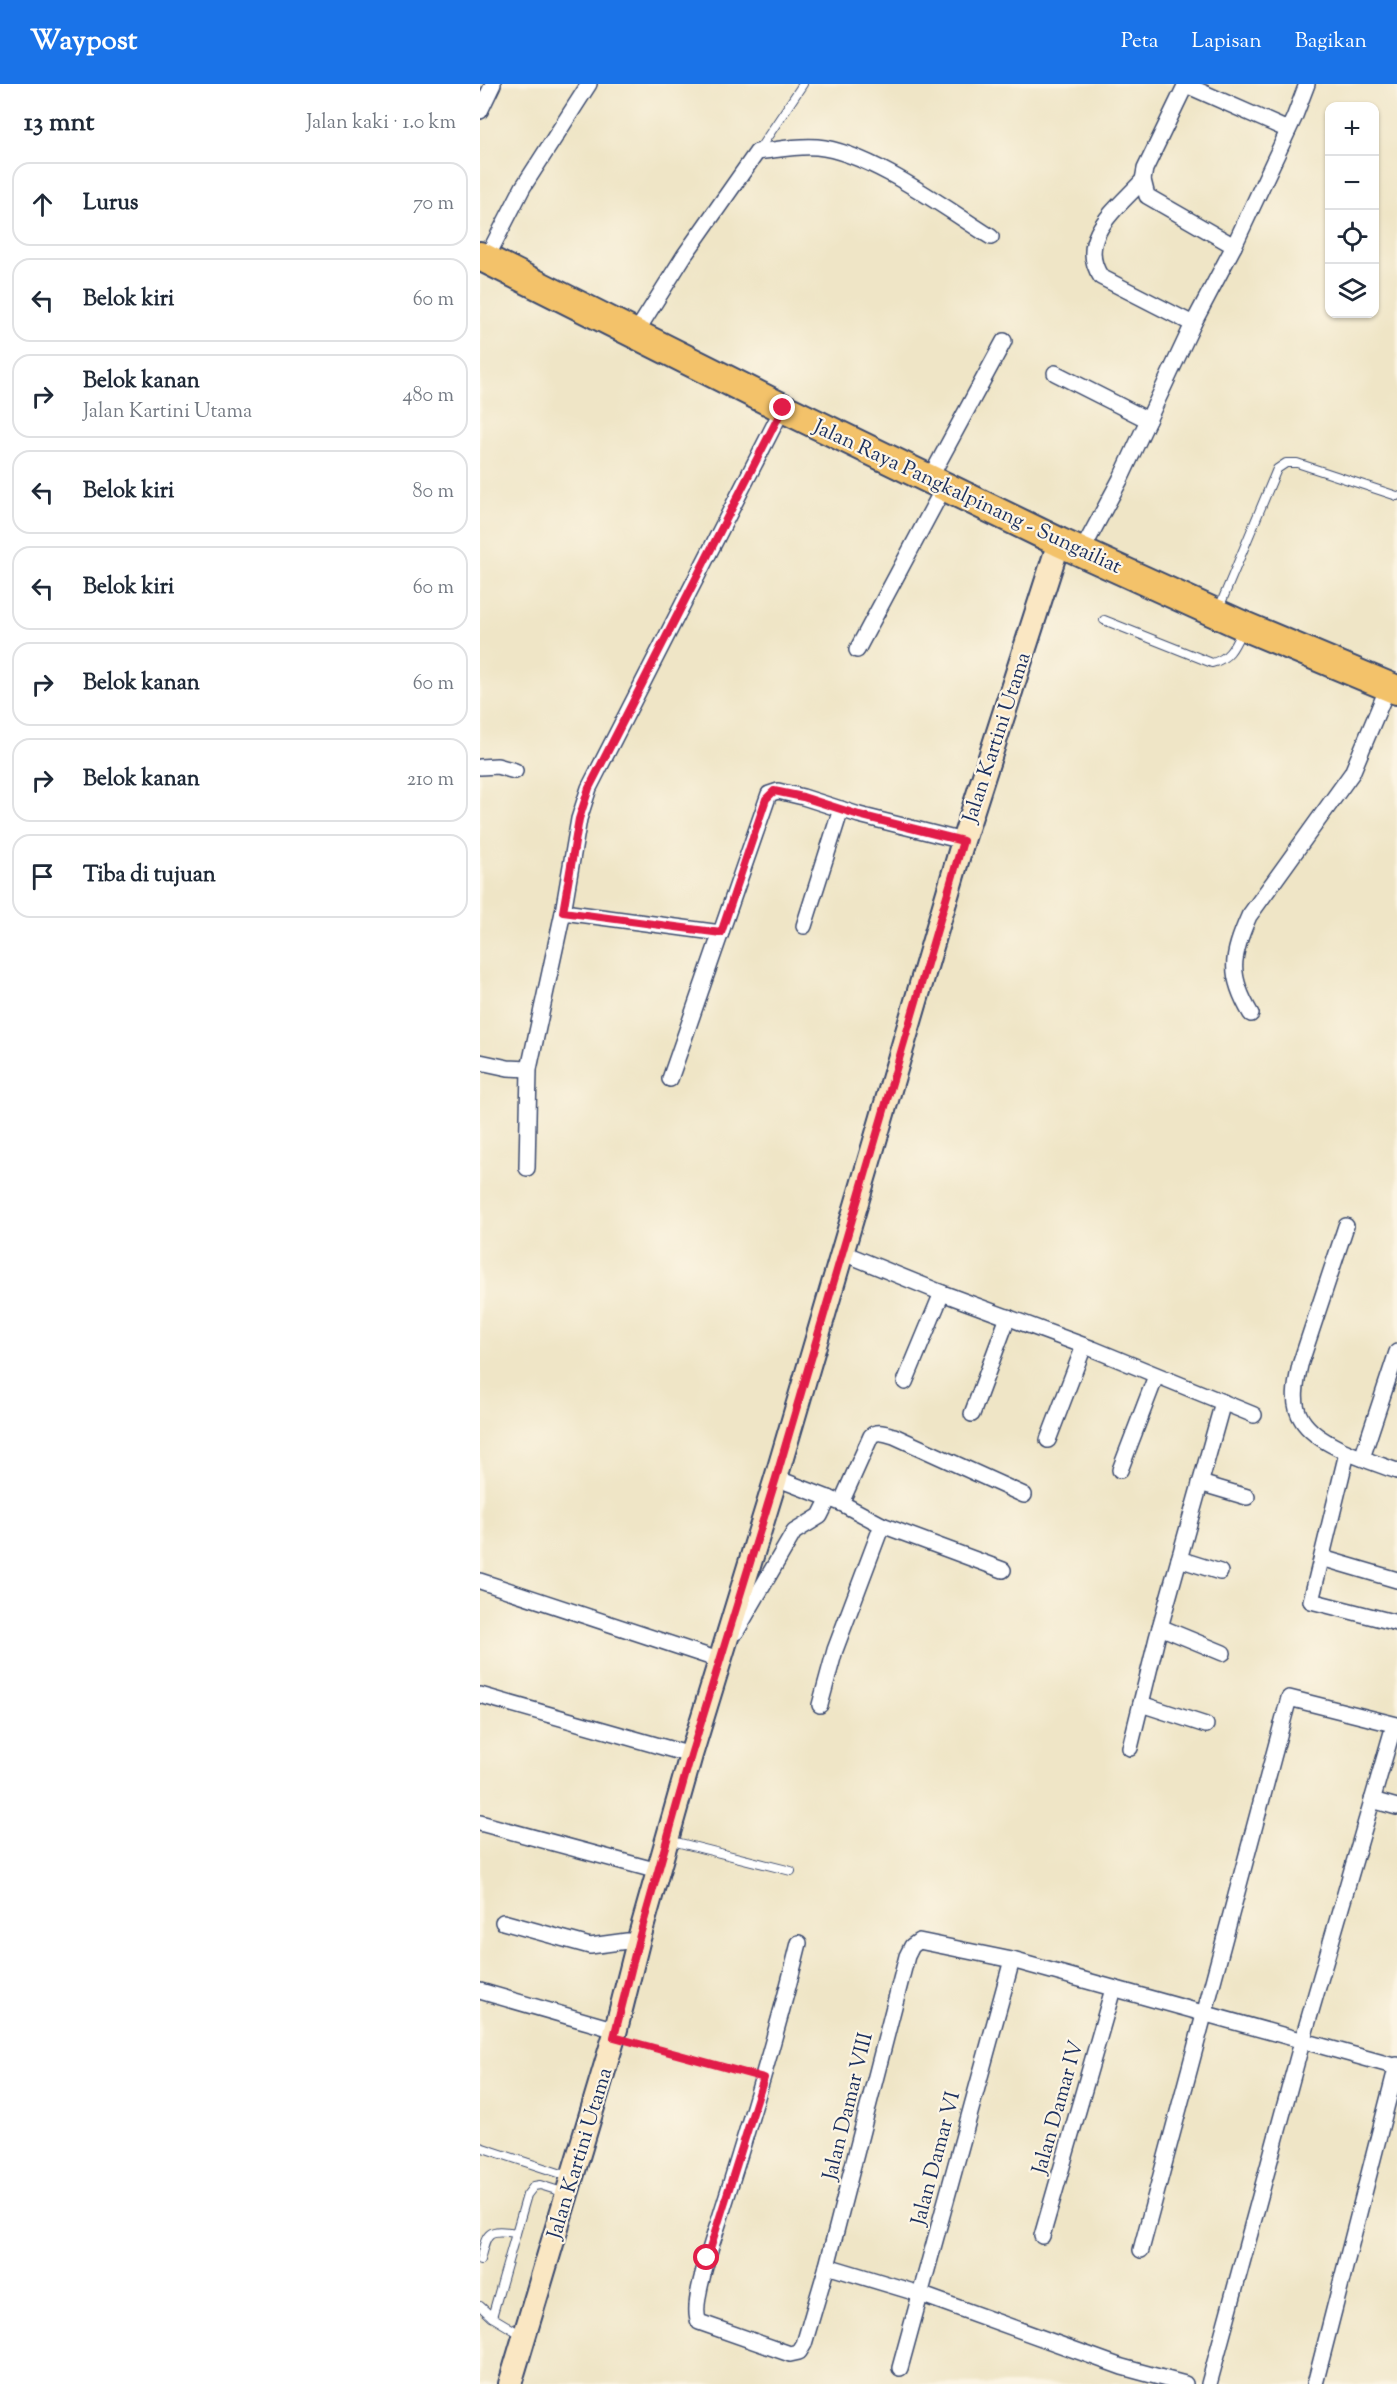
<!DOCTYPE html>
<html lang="id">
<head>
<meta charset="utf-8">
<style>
	:root { --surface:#fff; --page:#f2f2f3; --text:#1f2937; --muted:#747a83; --line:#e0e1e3; --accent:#1a73e8 }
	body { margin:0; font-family:"Sorts Mill Goudy",serif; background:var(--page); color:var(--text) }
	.controls { position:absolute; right:18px; top:18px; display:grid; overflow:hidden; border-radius:12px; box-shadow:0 2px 4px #0004 }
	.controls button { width:54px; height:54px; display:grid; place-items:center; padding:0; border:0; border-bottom:2px solid var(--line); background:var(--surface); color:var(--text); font:30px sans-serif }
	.stop { position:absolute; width:18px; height:18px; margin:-14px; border:4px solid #e11d48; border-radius:50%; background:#fff }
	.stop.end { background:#e11d48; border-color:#fff; box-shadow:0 2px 6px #0008 }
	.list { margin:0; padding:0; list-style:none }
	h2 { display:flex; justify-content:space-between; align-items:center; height:78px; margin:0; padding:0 24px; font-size:26px }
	h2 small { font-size:20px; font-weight:400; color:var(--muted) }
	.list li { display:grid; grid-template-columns:39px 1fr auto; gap:18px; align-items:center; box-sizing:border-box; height:84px; margin:0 12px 12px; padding:0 12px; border:2px solid var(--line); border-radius:18px }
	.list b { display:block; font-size:22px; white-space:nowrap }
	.list p { margin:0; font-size:20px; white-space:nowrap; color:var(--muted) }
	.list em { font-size:20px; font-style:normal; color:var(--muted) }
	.icon { flex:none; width:33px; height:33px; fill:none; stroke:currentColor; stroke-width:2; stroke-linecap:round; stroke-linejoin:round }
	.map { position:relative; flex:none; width:917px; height:2300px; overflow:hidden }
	header { display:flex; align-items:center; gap:36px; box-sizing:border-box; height:84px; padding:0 30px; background:var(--accent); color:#fff }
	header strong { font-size:28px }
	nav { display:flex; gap:33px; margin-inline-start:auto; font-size:21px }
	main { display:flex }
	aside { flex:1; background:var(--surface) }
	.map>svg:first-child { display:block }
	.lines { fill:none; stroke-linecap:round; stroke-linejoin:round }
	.lane-casing { stroke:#3b4a6e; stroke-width:10 }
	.street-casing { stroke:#3b4a6e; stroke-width:18 }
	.secondary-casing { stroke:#3b4a6e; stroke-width:26 }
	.highway-casing { stroke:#3b4a6e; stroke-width:32 }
	.path { stroke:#3b4a6e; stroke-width:3; stroke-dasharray:1.5 4.5; stroke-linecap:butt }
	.lane { stroke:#fff; stroke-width:8 }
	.street { stroke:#fff; stroke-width:15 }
	.secondary { stroke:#fae7c3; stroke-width:22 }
	.highway { stroke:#f3c26a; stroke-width:28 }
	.route { stroke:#e11d48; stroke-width:8 }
	.labels { text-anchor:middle; stroke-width:4.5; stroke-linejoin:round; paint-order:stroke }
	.street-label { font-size:21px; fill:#1b2f5e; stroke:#fcf5e5 }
</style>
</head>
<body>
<header>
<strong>Waypost</strong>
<nav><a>Peta</a><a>Lapisan</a><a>Bagikan</a></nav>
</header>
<main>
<aside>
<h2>13 mnt<small>Jalan kaki · 1.0 km</small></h2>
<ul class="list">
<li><svg class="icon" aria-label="ahead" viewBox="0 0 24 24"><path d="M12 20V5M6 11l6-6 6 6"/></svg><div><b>Lurus</b></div><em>70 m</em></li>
<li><svg class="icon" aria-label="left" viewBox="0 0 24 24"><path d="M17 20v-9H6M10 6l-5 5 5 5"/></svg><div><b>Belok kiri</b></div><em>60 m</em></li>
<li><svg class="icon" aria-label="right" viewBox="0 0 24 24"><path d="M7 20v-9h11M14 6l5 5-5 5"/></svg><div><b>Belok kanan</b><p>Jalan Kartini Utama</p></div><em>480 m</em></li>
<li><svg class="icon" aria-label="left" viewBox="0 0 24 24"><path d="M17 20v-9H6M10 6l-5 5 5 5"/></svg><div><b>Belok kiri</b></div><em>80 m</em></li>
<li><svg class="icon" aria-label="left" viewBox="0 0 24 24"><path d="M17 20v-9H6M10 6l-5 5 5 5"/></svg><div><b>Belok kiri</b></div><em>60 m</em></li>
<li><svg class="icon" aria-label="right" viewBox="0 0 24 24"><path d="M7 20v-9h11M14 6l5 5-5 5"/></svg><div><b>Belok kanan</b></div><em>60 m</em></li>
<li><svg class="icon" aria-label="right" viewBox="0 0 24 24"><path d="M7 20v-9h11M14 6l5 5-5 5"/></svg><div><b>Belok kanan</b></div><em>210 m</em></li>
<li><svg class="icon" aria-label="arrive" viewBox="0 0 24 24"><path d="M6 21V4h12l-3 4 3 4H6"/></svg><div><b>Tiba di tujuan</b></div></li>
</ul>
</aside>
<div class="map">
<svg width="917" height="2300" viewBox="0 0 917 2300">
	<rect width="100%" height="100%" fill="#fcf5e5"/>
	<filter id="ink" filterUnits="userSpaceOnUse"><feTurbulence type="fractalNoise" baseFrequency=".0167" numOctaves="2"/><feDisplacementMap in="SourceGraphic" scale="12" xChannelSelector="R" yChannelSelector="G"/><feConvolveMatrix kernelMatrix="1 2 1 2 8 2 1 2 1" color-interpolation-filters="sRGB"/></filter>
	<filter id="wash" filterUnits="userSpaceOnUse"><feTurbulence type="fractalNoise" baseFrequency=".008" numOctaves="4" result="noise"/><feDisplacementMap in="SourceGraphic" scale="24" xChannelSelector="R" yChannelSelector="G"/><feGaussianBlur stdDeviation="1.35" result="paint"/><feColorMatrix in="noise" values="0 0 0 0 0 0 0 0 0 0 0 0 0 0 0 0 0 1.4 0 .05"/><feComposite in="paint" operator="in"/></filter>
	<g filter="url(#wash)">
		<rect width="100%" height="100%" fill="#efe5c6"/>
	</g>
	<g filter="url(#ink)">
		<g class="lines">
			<g class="lane-casing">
				<g id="lane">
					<polyline points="278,67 323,0"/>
					<polyline points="739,524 797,385 806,379 817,379 917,412"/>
					<path d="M624,536L732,579C750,574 754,563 762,546"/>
					<polyline points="188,1756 311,1787"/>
					<polyline points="0,2063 91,2093"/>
					<path d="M0,2176C7,2149 6,2144 36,2149"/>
					<polyline points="0,2222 12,2233"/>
					<polyline points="42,2251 12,2233 47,2111 54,2102 60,2101 86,2109"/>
				</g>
			</g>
			<g class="street-casing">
				<g id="street">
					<polyline points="706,0 665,85 663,96 667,112 754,162"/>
					<polyline points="706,1 808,46"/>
					<polyline points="0,27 13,0"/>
					<path d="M663,96C638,124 595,154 621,193L713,240"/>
					<polyline points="6,175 43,103 109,0"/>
					<path d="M155,250L204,172L277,68C296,66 318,61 337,63C390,68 465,124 511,153"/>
					<polyline points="575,289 668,336"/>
					<polyline points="450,394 524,257"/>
					<polyline points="602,467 640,396 713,240 754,162 814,34 827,0"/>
					<polyline points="377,566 465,401"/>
					<polyline points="0,683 17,682 35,687"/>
					<polyline points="83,828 241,849"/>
					<polyline points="324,842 361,725"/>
					<path d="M771,930C748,891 751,873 769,832L872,689L908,603"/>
					<polyline points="0,978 28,984 49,985"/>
					<polyline points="190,995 289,710 298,707 323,713 379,731 483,757"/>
					<polyline points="47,1084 49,985 83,828 99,735 109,704 303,324"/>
					<path d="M866,1142L820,1281C816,1299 811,1320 822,1336C838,1362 890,1377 917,1387"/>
					<polyline points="361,1168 462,1209 613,1265 774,1331"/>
					<polyline points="425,1298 462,1209"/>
					<polyline points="492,1330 528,1233"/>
					<polyline points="568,1356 604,1262"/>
					<polyline points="867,1369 831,1517 917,1539"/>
					<polyline points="882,1374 917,1268"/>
					<polyline points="640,1386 676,1292"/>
					<path d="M296,1394L361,1419L391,1352C398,1346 406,1350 414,1352L544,1411"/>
					<polyline points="720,1399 767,1413"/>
					<polyline points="361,1419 402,1441 523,1486"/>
					<polyline points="842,1474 917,1496"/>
					<polyline points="699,1475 740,1488"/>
					<polyline points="0,1497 239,1576 244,1569"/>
					<polyline points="680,1543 743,1569"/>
					<polyline points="256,1548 314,1448 340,1432 349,1414"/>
					<polyline points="0,1611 211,1671"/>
					<polyline points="661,1620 726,1641"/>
					<polyline points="340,1621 355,1566 402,1441"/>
					<polyline points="650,1664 677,1554 743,1318"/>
					<polyline points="892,1716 917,1723"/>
					<polyline points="0,1739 178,1787"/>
					<polyline points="23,1838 110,1862 147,1857 158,1858"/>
					<path d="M319,1859C294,1961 264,2059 232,2159C227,2176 211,2223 219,2238L310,2270L319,2268L324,2260L347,2182L427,1872L432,1862L439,1857L532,1876L917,1983"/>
					<polyline points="0,1907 136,1946"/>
					<polyline points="562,2152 633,1905"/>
					<polyline points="661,2166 809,1614 917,1641"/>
					<polyline points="347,2182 440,2210 642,2283 705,2300"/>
					<polyline points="420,2284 532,1876"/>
					<polyline points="729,2300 822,1958 914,1641"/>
					<polyline points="835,2300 917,1981"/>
				</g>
			</g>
			<g class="secondary-casing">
				<polyline id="secondary" points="30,2300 134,1953 158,1858 211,1671 296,1394 483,757 579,458"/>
			</g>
			<g class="highway-casing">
				<polyline id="highway" points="0,172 303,324 579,458 764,542 917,606"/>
			</g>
			<polyline class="path" points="153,1958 269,1989"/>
			<use href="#lane" class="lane"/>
			<use href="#street" class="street"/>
			<use href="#secondary" class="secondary"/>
			<use href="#highway" class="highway"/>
		</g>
	</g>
	<g class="lines" filter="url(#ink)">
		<polyline class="route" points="227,2174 284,1994 134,1953 158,1858 211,1671 296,1394 483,757 379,731 323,713 294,707 286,715 241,849 83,828 99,735 109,704 303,324"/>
	</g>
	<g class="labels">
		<g class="street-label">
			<text transform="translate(488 412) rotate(25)" y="7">Jalan Raya Pangkalpinang - Sungailiat</text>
			<text transform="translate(516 653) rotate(-72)" y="7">Jalan Kartini Utama</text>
			<text transform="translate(367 2022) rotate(-76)" y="7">Jalan Damar VIII</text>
			<text transform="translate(577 2023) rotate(-74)" y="7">Jalan Damar IV</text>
			<text transform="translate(99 2069) rotate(-73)" y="7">Jalan Kartini Utama</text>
			<text transform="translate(455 2074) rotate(-75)" y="7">Jalan Damar VI</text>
		</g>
	</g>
</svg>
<div class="controls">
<button>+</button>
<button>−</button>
<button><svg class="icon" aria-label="locate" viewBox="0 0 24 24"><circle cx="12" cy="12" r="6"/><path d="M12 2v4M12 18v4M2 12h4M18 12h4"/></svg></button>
<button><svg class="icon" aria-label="layers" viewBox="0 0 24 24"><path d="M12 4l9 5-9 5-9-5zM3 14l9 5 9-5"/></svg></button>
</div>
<div class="stop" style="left:227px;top:2174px"></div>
<div class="stop end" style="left:303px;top:324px"></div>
</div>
</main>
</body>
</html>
